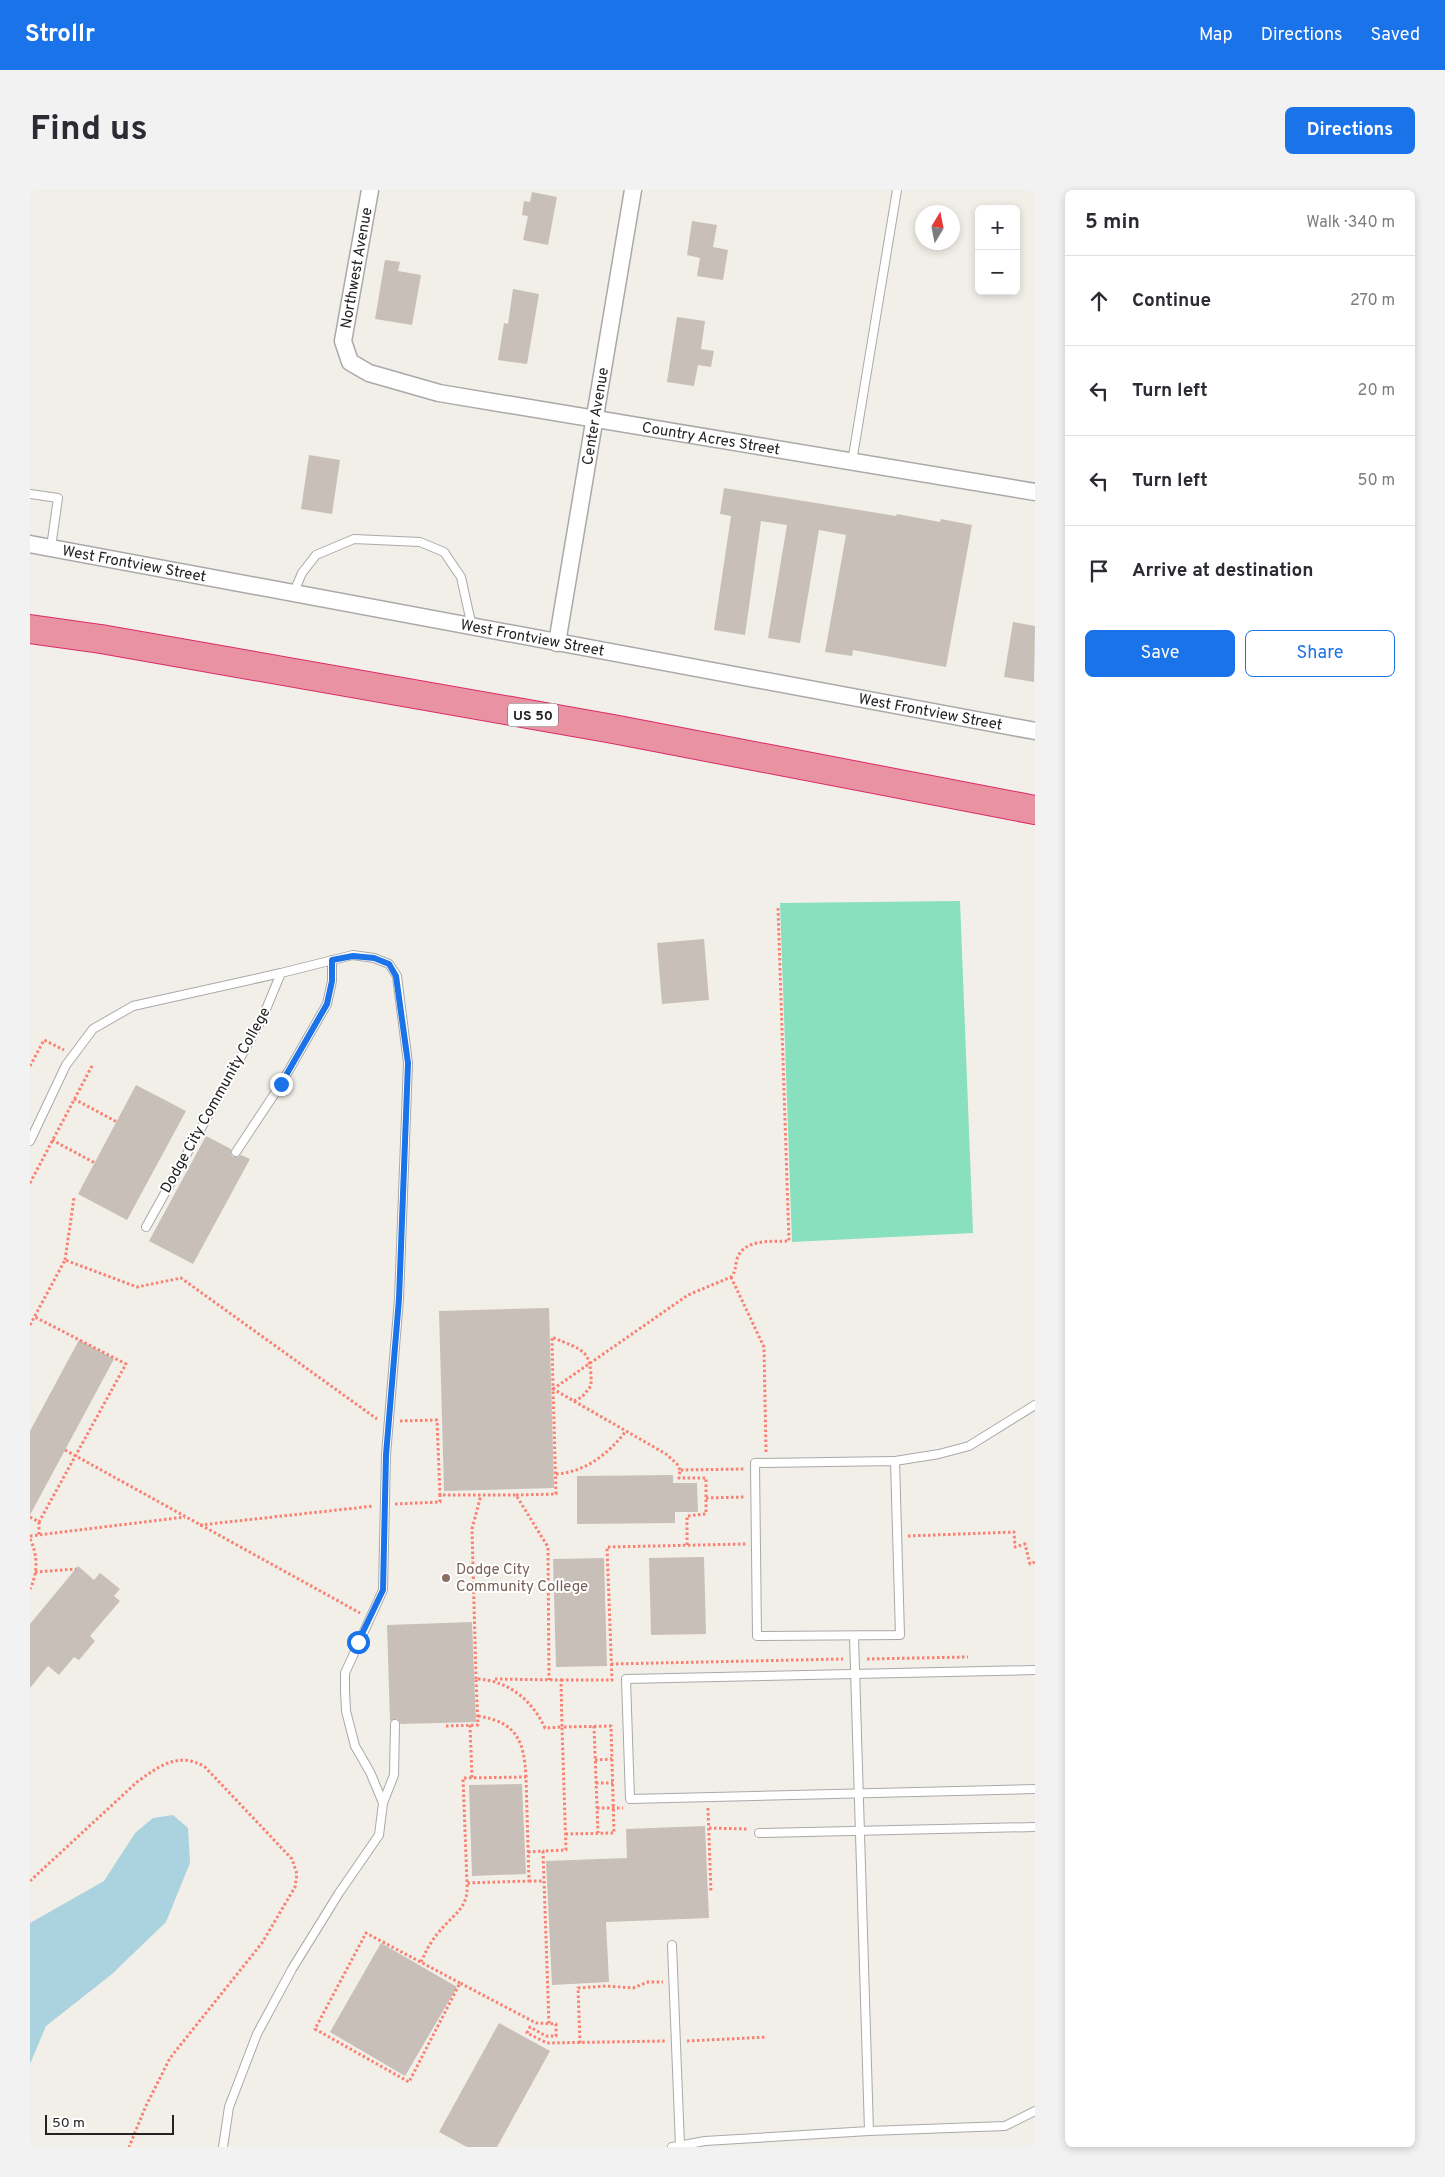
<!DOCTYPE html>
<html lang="en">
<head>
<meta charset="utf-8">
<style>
	:root { --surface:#fff; --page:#f2f2f3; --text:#2b2b33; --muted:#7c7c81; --line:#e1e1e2; --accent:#1a73e8 }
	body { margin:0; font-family:Overpass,sans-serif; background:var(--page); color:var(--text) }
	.controls { position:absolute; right:15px; top:15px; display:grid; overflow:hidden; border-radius:8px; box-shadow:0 2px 8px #0003 }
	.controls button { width:45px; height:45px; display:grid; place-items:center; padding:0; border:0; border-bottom:1px solid var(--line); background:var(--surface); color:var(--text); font:25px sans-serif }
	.compass { position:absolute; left:885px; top:15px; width:45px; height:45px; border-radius:50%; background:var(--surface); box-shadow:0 2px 8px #0003; rotate:10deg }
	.scale { position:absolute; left:15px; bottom:12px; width:129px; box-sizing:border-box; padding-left:5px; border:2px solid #222; border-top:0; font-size:14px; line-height:18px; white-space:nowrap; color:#222; -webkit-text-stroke:4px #fff; paint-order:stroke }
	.stop { position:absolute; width:15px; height:15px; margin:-11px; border:4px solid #1a73e8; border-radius:50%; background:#fff }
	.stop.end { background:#1a73e8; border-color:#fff; box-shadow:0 1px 5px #0008 }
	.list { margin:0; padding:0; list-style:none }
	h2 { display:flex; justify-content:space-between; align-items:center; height:65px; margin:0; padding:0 20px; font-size:21px }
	h2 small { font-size:16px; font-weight:400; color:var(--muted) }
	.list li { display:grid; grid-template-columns:32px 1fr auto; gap:15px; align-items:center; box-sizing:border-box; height:90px; padding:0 20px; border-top:1px solid var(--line) }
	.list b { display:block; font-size:19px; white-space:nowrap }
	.list em { font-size:16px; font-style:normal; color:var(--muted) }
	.actions { display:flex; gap:10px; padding:15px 20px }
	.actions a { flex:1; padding:11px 0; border:1px solid var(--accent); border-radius:8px; text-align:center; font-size:18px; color:var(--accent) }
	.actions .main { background:var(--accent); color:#fff }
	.icon { flex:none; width:28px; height:28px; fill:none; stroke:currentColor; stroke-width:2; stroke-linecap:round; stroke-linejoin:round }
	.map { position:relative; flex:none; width:1005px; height:1957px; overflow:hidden; border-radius:8px }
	header { display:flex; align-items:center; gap:30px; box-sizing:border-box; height:70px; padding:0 25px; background:var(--accent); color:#fff }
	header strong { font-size:24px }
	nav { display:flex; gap:28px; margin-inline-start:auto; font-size:18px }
	.intro { display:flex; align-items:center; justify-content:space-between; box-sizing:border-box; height:120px; padding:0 30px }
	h1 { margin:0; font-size:35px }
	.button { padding:12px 22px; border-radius:8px; background:var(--accent); color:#fff; font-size:18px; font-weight:700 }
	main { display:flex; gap:30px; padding:0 30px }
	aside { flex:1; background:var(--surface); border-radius:8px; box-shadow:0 2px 8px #0003 }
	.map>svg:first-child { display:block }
	.pitch { fill:#88e0be }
	.water { fill:#aad3df }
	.building { fill:#c7bfb8 }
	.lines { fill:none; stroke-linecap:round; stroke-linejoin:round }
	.lane-casing { stroke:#a9a9a9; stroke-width:10 }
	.street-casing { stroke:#a9a9a9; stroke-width:19 }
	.highway-casing { stroke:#dc2a67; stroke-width:30 }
	.path { stroke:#fa8072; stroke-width:3; stroke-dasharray:2.5 2.5; stroke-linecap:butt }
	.lane { stroke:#fff; stroke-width:8 }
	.street { stroke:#fff; stroke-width:16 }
	.highway { stroke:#e892a2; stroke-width:28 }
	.route { stroke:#1a73e8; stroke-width:6 }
	.education-dot { fill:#8d6e63; stroke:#fff; stroke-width:2 }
	.labels { text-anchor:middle; stroke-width:4; stroke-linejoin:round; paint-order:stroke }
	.shield { fill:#fff; stroke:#646464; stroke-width:1 }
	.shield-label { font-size:14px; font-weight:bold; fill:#222 }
	.street-label { font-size:15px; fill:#222; stroke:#fff }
	.education-label { font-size:15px; fill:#785e54; stroke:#fff; text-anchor:start }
</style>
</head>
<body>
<header>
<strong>Strollr</strong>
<nav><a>Map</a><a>Directions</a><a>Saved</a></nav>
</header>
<div class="intro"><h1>Find us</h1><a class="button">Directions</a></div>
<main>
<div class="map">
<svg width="1005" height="1957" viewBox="0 0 1005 1957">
	<rect width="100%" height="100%" fill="#f2efe9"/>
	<polygon class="pitch" points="930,711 943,1043 762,1052 750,713"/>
	<polygon class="water" points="143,1625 158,1638 160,1673 136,1732 82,1784 16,1836 0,1874 0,1733 74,1691 105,1643 123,1628"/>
	<g class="building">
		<polygon points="502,2 527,7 518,55 493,50 498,26 492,25 494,11 500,12"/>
		<polygon points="662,31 687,35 683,57 698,60 693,90 667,86 670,68 657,65"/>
		<polygon points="355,70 370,72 368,81 391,85 382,135 345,129"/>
		<polygon points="483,99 509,104 497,174 468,170 474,133 478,134"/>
		<polygon points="647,127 675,131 671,159 684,161 681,177 668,175 664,196 637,192"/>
		<polygon points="279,265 310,270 302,324 271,319"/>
		<polygon points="694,298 866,326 867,324 910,332 911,329 942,335 916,477 823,460 822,466 795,462 816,345 789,340 770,453 738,448 757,335 731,331 715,445 684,440 701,326 690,324"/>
		<polygon points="983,432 1005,436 1004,492 974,487"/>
		<polygon points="674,749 679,810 632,814 627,753"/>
		<polygon points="106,895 156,921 97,1030 48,1004"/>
		<polygon points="176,946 201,959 201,964 203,967 208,967 211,965 220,969 163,1074 119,1051"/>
		<polygon points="519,1118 524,1298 414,1301 409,1121"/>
		<polygon points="49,1150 84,1169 0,1325 0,1241"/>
		<polygon points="643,1285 643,1293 667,1293 668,1322 645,1322 645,1333 547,1334 547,1286"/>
		<polygon points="674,1367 676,1444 621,1445 619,1368"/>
		<polygon points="574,1368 577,1476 526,1477 523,1369"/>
		<polygon points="48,1376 64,1390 70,1383 90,1399 84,1406 90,1411 60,1446 65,1451 49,1470 44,1467 29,1485 18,1476 0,1498 0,1434"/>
		<polygon points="442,1432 446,1532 371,1534 367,1529 360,1531 357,1435"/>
		<polygon points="492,1594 496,1684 442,1686 439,1595"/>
		<polygon points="675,1636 679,1728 576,1732 579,1792 522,1795 516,1671 597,1668 596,1639"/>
		<polygon points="351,1753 427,1797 375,1886 300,1842"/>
		<polygon points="469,1833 520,1861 467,1957 437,1957 409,1942"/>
	</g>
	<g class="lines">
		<g class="lane-casing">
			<g id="lane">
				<polyline points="822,272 867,0"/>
				<polyline points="0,304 28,308 21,357"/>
				<polyline points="263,404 272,383 286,365 324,349 390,352 414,362 431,387 442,437"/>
				<polyline points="0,951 36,875 63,839 103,816 251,783"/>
				<polyline points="206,962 251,894 297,814 302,791 302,770"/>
				<polyline points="116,1037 232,829 251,783 323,765 344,768 359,774 367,786 378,873 369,1109 356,1265 353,1400 315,1483 315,1500 316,1521 325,1556 340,1582 353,1613 349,1645 309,1703 262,1779 227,1844 199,1917 193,1957"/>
				<polygon points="865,1271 870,1445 727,1446 725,1273"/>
				<polyline points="865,1271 909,1264 939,1256 1005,1215"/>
				<polyline points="824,1446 839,1941"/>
				<polyline points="1005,1480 596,1489 600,1609 1005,1599"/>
				<polyline points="353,1613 364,1585 365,1534"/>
				<polyline points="729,1643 1005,1637"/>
				<polyline points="642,1755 650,1955"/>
				<polyline points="642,1957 675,1951 839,1941 975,1936 1005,1921"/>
			</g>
		</g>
		<g class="street-casing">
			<g id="street">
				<path id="s1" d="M340,0L313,151L320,172L339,183L409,203L1005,302"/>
				<path id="s2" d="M0,354L1005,541"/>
				<path id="s3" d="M527,453L603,0"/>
			</g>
		</g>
		<g class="highway-casing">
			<polyline id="highway" points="0,439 71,449 583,539 1005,620"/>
		</g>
		<g class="path">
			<polyline points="0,876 14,850 34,860"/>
			<polyline points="44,909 87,932"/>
			<polyline points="22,950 65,973"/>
			<polyline points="0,993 63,874"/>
			<polyline points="35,1070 44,1008"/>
			<polyline points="701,1087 734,1157 736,1262"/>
			<polyline points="0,1135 35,1070 107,1097 151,1088 347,1229"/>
			<path d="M544,1211L552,1207L561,1196C562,1158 553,1161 522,1147L523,1199L636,1264L647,1274L650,1280"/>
			<polyline points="370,1231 407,1230 410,1305"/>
			<polyline points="35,1260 330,1423"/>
			<path d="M526,1284C556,1282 578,1264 596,1241"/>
			<path d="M486,1305L526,1304L523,1199L658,1105L701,1087C706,1082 705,1076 707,1069C714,1048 742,1052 759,1051L748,718"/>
			<polyline points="676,1308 715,1307"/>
			<polyline points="365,1314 410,1312 410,1305 486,1305 518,1357 519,1490"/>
			<polyline points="0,1327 9,1332 96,1174 5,1127"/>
			<polyline points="9,1332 9,1345"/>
			<polyline points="170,1335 344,1316"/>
			<polyline points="0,1346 155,1327"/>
			<polyline points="878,1346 984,1342 985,1357 995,1354 1000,1374 1005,1372"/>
			<path d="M0,1349C8,1365 8,1383 0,1399"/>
			<polyline points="657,1355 657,1326 676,1324 676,1288 649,1288 650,1280 715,1279"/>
			<polyline points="5,1382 46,1379"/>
			<polyline points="837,1469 938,1467"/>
			<polyline points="581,1474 813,1469"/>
			<polyline points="446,1489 442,1339 451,1305"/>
			<polyline points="465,1489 531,1490 532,1537 581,1536 584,1643 536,1644"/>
			<polyline points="531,1490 582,1490 577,1357 716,1354"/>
			<path d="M448,1526C487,1532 494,1551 496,1587"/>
			<polyline points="440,1535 442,1588"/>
			<path d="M416,1536L448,1535L446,1489C478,1490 502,1510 515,1538L532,1537L536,1660L513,1661"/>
			<polyline points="564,1536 568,1643"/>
			<polyline points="565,1570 582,1569"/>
			<polyline points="566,1593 583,1593"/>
			<polyline points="567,1618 593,1618"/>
			<polyline points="678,1618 681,1703"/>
			<polyline points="679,1638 718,1639"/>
			<polyline points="498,1662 513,1661 519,1834"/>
			<path d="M0,1691L107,1592C129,1576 149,1561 175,1577L262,1669L267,1684L265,1697L232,1753L140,1868L115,1918L99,1957"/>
			<polyline points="499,1691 514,1691"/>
			<path d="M391,1772C396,1761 401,1751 409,1742C423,1724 439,1719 437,1693L433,1588L496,1587L499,1691L437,1693"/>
			<polyline points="430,1793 336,1743 285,1839 379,1892 430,1793 506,1833 526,1834 526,1846 516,1846 500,1837 497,1843 517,1853 636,1851"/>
			<polyline points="657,1851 737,1847"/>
			<polyline points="550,1853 548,1798 576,1796 603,1798 618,1792 633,1792"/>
		</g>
		<use href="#lane" class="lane"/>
		<use href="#street" class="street"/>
		<use href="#highway" class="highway"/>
	</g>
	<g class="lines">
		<polyline class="route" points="251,894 297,814 302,791 302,770 323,766 344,768 359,774 366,786 378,873 369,1109 356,1265 353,1400 328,1452"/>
	</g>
	<circle class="education-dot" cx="416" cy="1388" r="5"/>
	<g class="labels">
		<rect class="shield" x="478" y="513.5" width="50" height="23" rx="4"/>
		<g class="shield-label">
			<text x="503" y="530">US 50</text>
		</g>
		<g class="street-label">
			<text transform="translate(326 78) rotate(-80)" y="5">Northwest Avenue</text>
			<text dy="5" stroke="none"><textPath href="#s3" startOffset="230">Center Avenue</textPath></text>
			<text dy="5" stroke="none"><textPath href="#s1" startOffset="546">Country Acres Street</textPath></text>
			<text dy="5" stroke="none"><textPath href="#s2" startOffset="106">West Frontview Street</textPath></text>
			<text dy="5" stroke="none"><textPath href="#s2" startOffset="511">West Frontview Street</textPath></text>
			<text dy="5" stroke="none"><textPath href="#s2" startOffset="916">West Frontview Street</textPath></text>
			<text transform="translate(185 910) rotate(-61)" y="5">Dodge City Community College</text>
		</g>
		<g class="education-label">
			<text x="426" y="1384">Dodge City<tspan x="426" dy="17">Community College</tspan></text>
		</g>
	</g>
</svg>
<div class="controls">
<button>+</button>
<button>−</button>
</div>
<svg class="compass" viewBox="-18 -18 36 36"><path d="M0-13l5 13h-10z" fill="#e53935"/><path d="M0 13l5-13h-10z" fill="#7c7c81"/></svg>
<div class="scale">50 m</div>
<div class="stop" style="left:328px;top:1452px"></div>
<div class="stop end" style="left:251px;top:894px"></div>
</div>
<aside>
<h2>5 min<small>Walk · 340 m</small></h2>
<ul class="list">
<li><svg class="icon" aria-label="ahead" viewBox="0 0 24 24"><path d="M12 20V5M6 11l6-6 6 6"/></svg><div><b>Continue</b></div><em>270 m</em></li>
<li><svg class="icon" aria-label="left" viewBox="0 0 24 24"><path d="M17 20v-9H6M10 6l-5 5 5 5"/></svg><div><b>Turn left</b></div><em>20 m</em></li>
<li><svg class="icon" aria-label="left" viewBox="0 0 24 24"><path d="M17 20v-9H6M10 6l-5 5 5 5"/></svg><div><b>Turn left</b></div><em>50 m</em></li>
<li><svg class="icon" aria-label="arrive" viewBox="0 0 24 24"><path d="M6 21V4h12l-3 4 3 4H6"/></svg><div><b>Arrive at destination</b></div></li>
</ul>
<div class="actions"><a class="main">Save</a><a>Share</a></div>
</aside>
</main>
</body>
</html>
